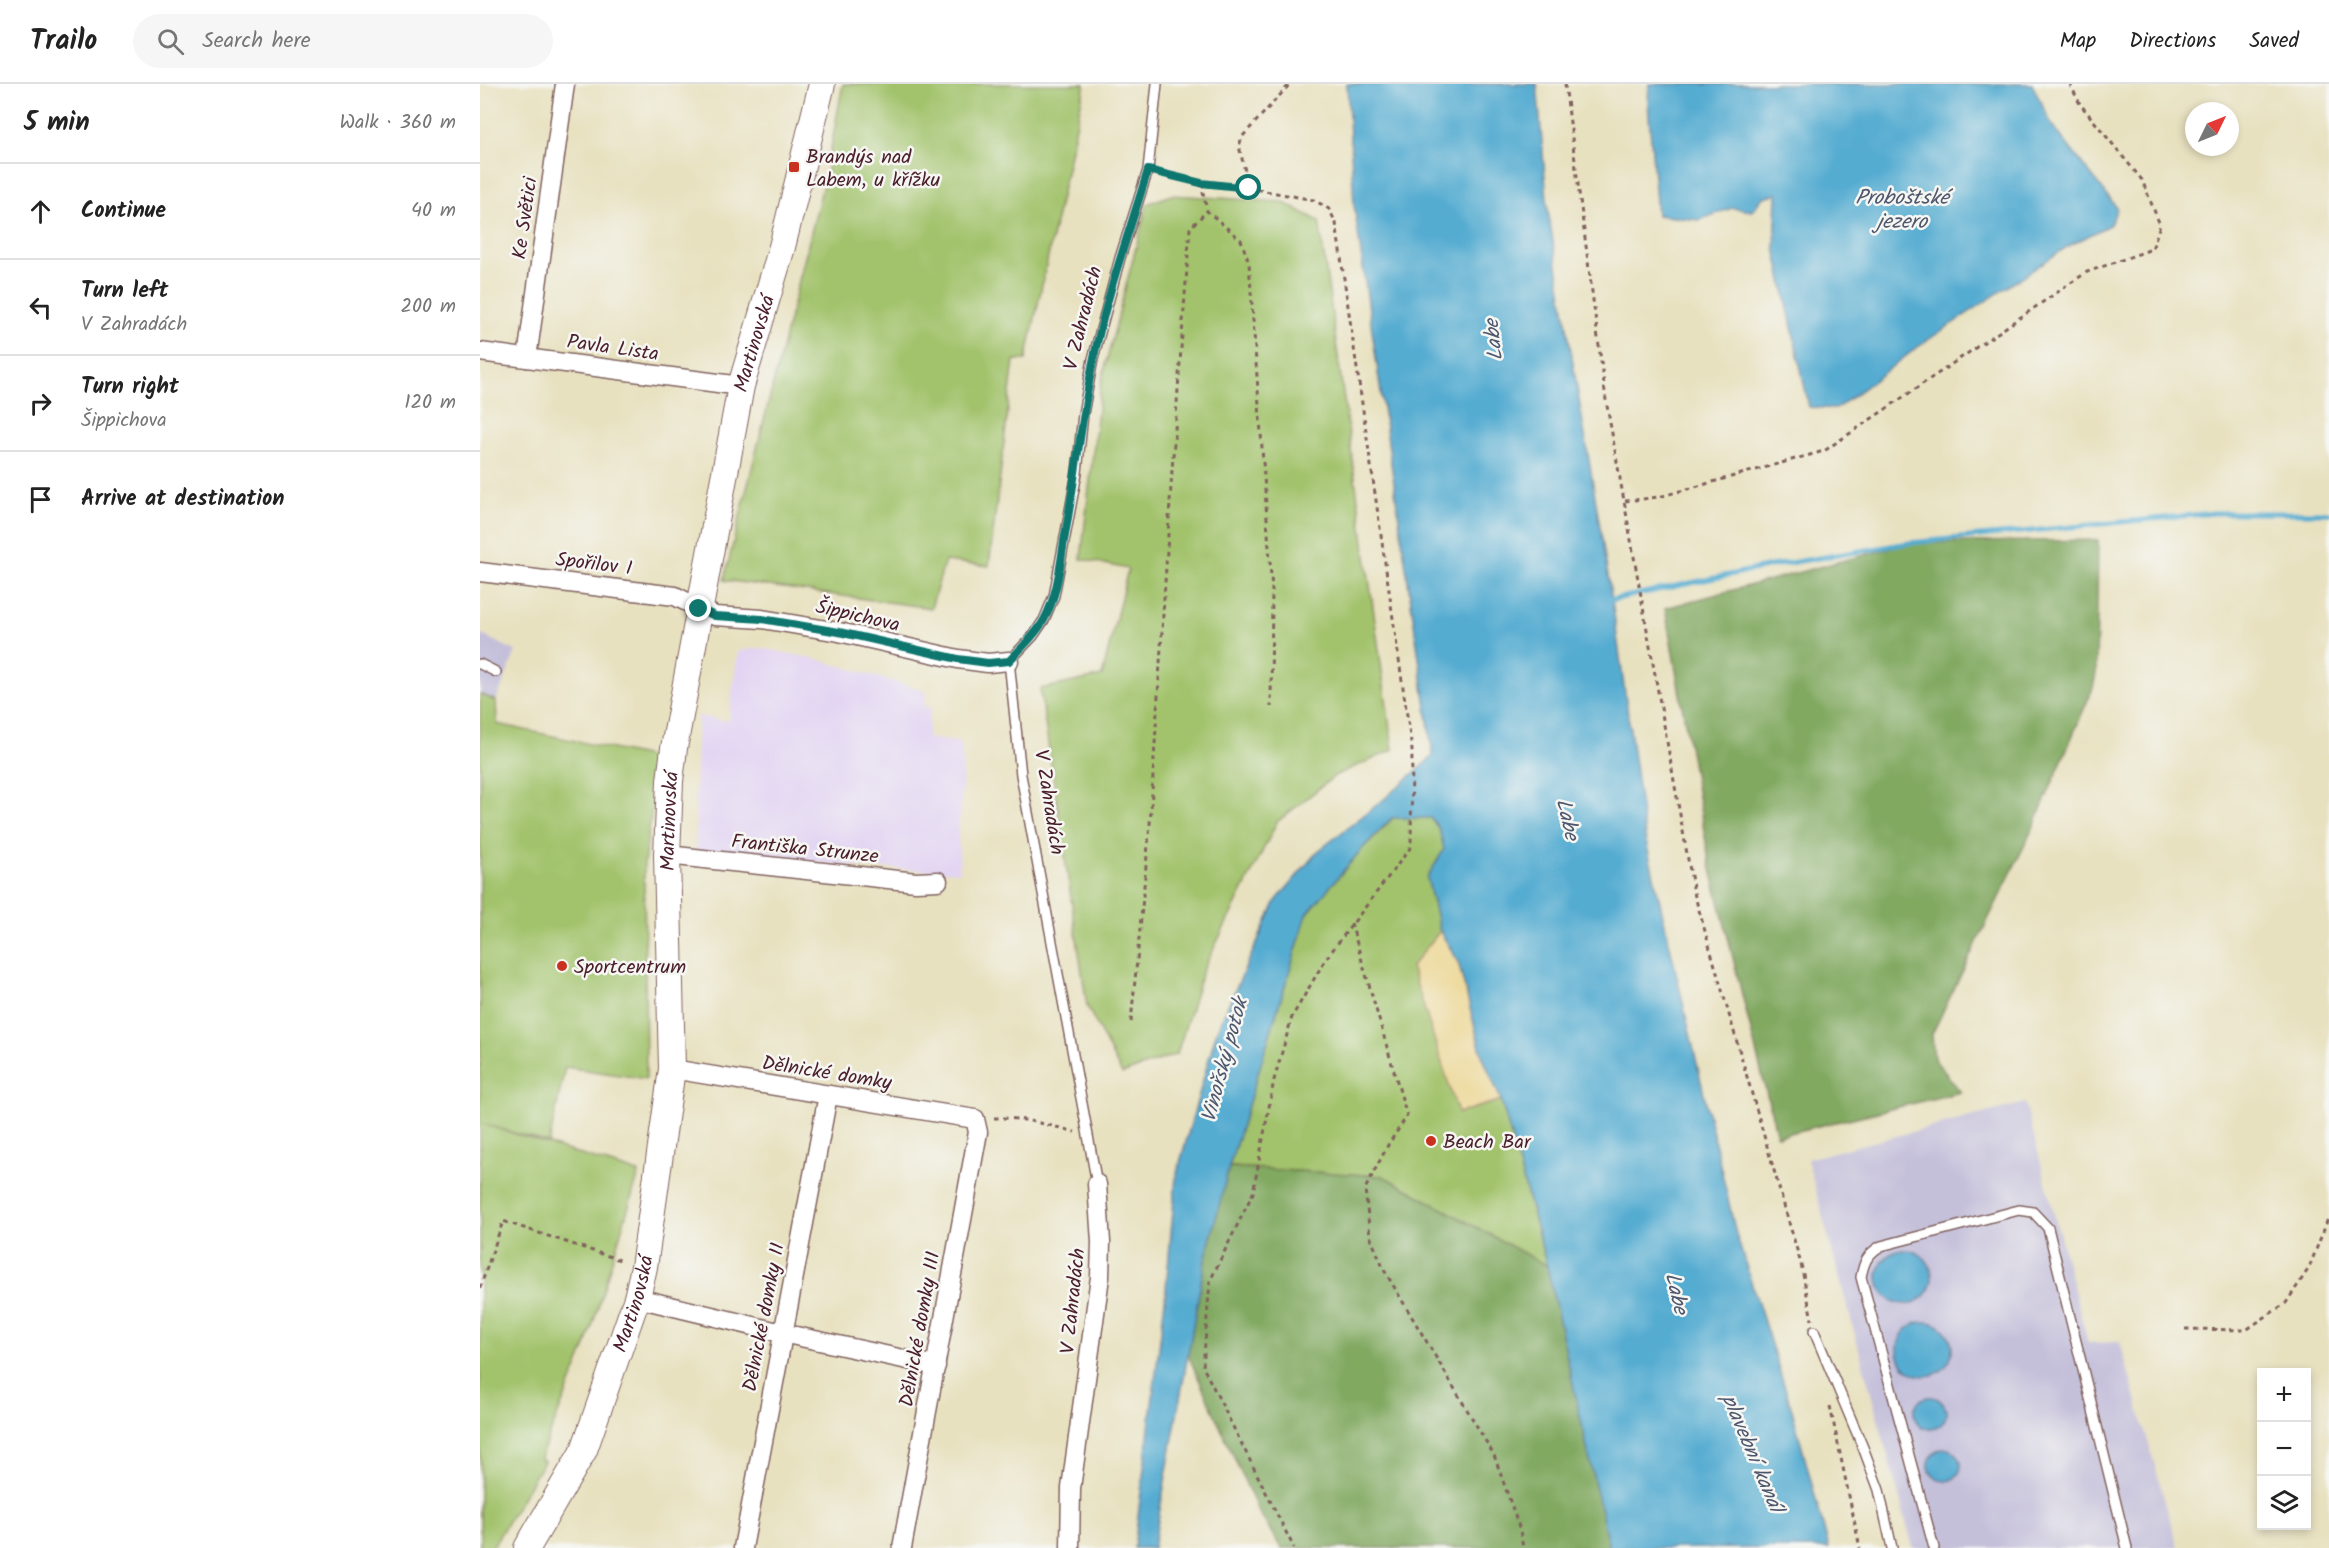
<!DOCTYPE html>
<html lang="en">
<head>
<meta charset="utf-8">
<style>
	:root { --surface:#fff; --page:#f6f6f6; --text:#222; --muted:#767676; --line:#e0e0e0 }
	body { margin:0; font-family:Kalam,sans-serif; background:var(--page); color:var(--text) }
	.controls { position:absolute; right:18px; bottom:18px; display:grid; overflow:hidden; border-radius:0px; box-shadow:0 3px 9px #0003 }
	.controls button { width:54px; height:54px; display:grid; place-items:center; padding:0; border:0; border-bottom:2px solid var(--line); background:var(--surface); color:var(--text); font:30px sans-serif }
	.compass { position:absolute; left:1705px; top:18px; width:54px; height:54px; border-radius:50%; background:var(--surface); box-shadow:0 3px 9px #0003; rotate:47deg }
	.stop { position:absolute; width:18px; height:18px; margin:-14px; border:4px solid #0f766e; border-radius:50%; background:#fff }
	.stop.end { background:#0f766e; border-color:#fff; box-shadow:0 2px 6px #0008 }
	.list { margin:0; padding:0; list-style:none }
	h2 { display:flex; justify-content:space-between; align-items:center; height:78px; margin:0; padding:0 24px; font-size:26px }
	h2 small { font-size:20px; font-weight:400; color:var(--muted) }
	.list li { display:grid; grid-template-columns:39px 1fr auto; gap:18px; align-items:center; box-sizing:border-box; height:96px; padding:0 24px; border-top:2px solid var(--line) }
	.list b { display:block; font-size:22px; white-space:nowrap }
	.list p { margin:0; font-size:20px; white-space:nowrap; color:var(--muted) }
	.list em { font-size:20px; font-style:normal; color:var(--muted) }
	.icon { flex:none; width:33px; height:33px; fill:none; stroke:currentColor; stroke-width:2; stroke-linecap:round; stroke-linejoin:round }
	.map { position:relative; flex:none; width:1849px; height:1464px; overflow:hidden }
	header { display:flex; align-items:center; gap:36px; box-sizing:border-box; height:84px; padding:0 30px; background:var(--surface); border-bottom:2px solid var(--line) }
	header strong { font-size:28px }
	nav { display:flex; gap:33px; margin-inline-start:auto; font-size:21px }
	.search { width:420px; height:54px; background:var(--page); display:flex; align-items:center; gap:15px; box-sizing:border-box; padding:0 21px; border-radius:33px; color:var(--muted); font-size:22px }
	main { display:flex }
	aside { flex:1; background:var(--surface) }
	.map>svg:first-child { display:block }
	.built { fill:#e2d4f3 }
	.industrial { fill:#c5c0da }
	.green { fill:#a2c36c; stroke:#76714c; stroke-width:1.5 }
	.forest { fill:#81a960; stroke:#666446; stroke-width:1.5 }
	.sand { fill:#eeda9e; stroke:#9c7c64; stroke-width:1.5 }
	.water { fill:#54acd1; stroke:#4f667e; stroke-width:1.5 }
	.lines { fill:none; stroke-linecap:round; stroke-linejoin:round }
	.stream { stroke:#54acd1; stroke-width:5 }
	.lane-casing { stroke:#81635f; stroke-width:12 }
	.street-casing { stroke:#81635f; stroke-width:21 }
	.secondary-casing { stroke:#81635f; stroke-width:28 }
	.path { stroke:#81635f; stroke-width:3; stroke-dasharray:4.5 4.5; stroke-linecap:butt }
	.lane { stroke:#fff; stroke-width:9 }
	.street { stroke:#fff; stroke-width:18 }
	.secondary { stroke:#fff; stroke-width:26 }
	.route { stroke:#0f766e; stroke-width:8 }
	.poi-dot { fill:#c8321e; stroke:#f6f6f2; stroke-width:2 }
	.labels { text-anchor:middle; stroke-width:5; stroke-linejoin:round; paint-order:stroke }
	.poi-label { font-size:20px; fill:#4a1f2b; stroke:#f6f6f2; text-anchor:start }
	.street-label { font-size:20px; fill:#4a1f2b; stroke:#f6f6f2 }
	.water-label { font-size:21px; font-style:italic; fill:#4e576d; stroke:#f6f6f2 }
</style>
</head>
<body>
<header>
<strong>Trailo</strong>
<div class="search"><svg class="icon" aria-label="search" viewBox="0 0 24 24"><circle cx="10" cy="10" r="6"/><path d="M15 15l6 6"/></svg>Search here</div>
<nav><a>Map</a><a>Directions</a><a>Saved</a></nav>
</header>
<main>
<aside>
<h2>5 min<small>Walk · 360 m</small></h2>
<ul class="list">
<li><svg class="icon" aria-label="ahead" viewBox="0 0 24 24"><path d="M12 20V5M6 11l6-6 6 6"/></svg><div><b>Continue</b></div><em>40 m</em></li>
<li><svg class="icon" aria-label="left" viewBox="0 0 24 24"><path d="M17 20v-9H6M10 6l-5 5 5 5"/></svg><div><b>Turn left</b><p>V Zahradách</p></div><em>200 m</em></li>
<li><svg class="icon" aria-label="right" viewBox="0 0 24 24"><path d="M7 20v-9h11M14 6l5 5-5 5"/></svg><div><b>Turn right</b><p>Šippichova</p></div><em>120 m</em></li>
<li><svg class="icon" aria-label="arrive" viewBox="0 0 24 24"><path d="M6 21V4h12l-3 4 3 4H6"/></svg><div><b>Arrive at destination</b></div></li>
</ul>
</aside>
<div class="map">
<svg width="1849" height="1464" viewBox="0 0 1849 1464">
	<rect width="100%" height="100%" fill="#f6f6f2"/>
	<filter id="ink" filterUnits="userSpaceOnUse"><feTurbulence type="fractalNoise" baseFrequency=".0167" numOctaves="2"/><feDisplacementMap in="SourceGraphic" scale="12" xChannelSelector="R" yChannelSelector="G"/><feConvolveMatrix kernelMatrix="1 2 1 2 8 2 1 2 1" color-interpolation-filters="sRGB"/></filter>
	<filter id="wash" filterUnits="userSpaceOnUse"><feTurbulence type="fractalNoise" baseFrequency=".008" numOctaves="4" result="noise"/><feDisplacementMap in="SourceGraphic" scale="24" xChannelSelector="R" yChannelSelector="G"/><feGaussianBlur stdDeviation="1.35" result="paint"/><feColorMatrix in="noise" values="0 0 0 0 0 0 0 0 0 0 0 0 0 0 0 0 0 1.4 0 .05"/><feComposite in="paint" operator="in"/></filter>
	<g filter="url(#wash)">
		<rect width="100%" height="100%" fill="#e8e1c0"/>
		<polygon class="built" points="280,564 336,575 446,607 444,622 451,624 447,654 481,659 483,691 478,750 480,788 381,783 216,769 215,707 218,632 248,637 258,567"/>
		<g class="industrial">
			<polygon points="0,550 36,567 16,617 0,610"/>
			<polygon points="1545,1019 1608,1259 1640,1258 1698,1464 1433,1464 1327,1075"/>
		</g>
		<g class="green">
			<polygon points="363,0 605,0 546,276 534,276 509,482 465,477 451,524 244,496 347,85"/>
			<polygon points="691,111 802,118 839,137 913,666 856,691 797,738 722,888 697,970 642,990 607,922 560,605 622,592 648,485 601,475 621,299 667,120"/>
			<polygon points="0,610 16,617 17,640 179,675 164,781 166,995 85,983 69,1059 3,1040 159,1089 107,1259 60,1374 64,1377 12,1464 0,1464"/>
			<polygon points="913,734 951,734 959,745 965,765 947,794 960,847 931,883 979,1029 1021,1016 1067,1182 903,1092 749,1083 827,830 881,766"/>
		</g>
		<g class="forest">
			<polygon points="1618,456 1616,589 1613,604 1553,744 1452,950 1454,975 1481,1008 1297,1052 1230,781 1185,524 1429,459"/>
			<polygon points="749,1083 903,1092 1067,1182 1129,1464 801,1464 778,1427 708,1271 725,1176"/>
		</g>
		<polygon class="sand" points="960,847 978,877 1002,971 1021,1016 978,1029 931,883"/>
		<g class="water">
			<polygon points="867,0 1057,0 1068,127 1132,516 1165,753 1256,1150 1312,1326 1349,1464 1129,1464 1067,1182 1021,1016 1002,971 978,877 960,847 947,794 964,765 959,745 951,734 912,734 881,766 827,830 749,1083 725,1176 673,1464 654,1464 685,1216 696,1093 737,946 796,817 837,768 903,716 953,672 874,121"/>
			<polygon points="1169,0 1552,0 1572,41 1637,124 1631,140 1587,163 1442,260 1356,325 1329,323 1295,164 1297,110 1283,113 1272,127 1252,124 1219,136 1177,131 1168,19"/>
			<circle cx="1425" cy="1193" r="27"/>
			<circle cx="1445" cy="1265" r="27"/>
			<circle cx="1450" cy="1329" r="16"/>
			<circle cx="1465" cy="1381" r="16"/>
		</g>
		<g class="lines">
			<polyline class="stream" points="1126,517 1291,482 1429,459 1734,429 1849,429"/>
		</g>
	</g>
	<g filter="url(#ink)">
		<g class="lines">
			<g class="lane-casing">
				<g id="lane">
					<polyline points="0,580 16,588"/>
					<polyline points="617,1100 541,691 529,577 553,552 564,536 574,512 597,389 603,330 613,275 640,174 668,86 677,0"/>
					<polyline points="1334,1247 1384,1366 1399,1406 1412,1464"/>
					<path d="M1454,1464L1381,1193C1384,1178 1387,1170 1401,1162L1539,1126L1553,1128L1568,1144L1647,1464"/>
				</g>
			</g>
			<g class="street-casing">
				<g id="street">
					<polyline points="0,268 261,302"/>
					<polyline points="47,274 85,0"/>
					<polyline points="0,488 195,512 235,532 282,535 359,548 478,575 508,579 529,577"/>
					<polyline points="187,771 436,798 458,797"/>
					<polyline points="192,985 495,1035 498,1048 422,1464"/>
					<polyline points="157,1214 302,1249 456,1282"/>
					<polyline points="263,1464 348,1011"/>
					<polyline points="590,1464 591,1404 620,1193 621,1158 617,1100"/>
				</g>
			</g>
			<g class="secondary-casing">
				<g id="secondary">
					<path id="s1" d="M47,1464L104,1366L157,1214L164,1183L192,985L187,771L190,697L194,664L261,302L302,163L342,0"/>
				</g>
			</g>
			<g class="path">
				<polyline points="1085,0 1126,316 1214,809 1321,1180 1332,1236"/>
				<polyline points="680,89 721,99 769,104 834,116 849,125 856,139 932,666 931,763 845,876 812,933 794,996 773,1109 730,1197 723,1283 814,1464"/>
				<polyline points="721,99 727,127 761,156 769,179 792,506 791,623"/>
				<polyline points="769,104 759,62 762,53 810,0"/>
				<polyline points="1145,417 1179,413 1344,367 1607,188 1672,165 1680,141 1662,96 1600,20 1590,0"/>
				<polyline points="871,839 927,1032 908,1061 885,1105 890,1152 904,1186 1014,1371 1040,1446 1043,1464"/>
				<polyline points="651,938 670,740 692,386 710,144 727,127"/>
				<path d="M514,1034C542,1033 568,1041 595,1048"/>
				<polyline points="0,1204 23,1137 143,1177"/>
				<polyline points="1705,1245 1766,1246 1806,1219 1829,1184 1849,1132"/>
				<polyline points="1350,1322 1380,1464"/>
			</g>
			<use href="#lane" class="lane"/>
			<use href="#street" class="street"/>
			<use href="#secondary" class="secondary"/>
		</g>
	</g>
	<g class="lines" filter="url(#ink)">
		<path class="route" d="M219,525L235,532L282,535L359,548L478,575L508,579L529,577C541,564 555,552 564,536C577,512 580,484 584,457C595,397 601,337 613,278C626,212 649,149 668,86L721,99L769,104"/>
	</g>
	<g class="poi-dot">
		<rect x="308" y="77" width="12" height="12" rx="3"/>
		<circle cx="82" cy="882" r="6"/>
		<circle cx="951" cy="1057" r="6"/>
	</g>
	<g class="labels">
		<g class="poi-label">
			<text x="326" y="79">Brandýs nad<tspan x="326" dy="23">Labem, u křížku</tspan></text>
			<text x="94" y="889">Sportcentrum</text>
			<text x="963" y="1064">Beach Bar</text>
		</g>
		<g class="street-label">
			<text transform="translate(44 134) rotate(-82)" y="7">Ke Světici</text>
			<text transform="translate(602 234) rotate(-76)" y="7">V Zahradách</text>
			<text dy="7" stroke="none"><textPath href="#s1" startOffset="1240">Martinovská</textPath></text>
			<text transform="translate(133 263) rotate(8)" y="7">Pavla Lista</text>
			<text transform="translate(114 479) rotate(7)" y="7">Spořilov I</text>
			<text transform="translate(378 531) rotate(13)" y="7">Šippichova</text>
			<text transform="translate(570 718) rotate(81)" y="7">V Zahradách</text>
			<text dy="7" stroke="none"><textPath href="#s1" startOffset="754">Martinovská</textPath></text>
			<text transform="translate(325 764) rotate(6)" y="7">Františka Strunze</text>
			<text transform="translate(347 988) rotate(9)" y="7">Dělnické domky</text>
			<text transform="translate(592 1217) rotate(-84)" y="7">V Zahradách</text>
			<text dy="7" stroke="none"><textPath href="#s1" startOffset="268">Martinovská</textPath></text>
			<text transform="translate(283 1233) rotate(-79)" y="7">Dělnické domky II</text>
			<text transform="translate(439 1245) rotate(-80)" y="7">Dělnické domky III</text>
		</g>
		<g class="water-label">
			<text x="1422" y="120">Proboštské<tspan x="1422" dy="24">jezero</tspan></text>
			<text transform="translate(1013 256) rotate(-96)" y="7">Labe</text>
			<text transform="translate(1088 735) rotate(77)" y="7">Labe</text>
			<text transform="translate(744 976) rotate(-75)" y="7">Vinořský potok</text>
			<text transform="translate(1197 1209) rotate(77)" y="7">Labe</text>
			<text transform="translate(1273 1369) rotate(67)" y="7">plavební kanál</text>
		</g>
	</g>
</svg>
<div class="controls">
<button>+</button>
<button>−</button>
<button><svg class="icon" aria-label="layers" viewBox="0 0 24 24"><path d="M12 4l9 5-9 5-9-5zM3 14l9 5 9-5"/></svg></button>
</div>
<svg class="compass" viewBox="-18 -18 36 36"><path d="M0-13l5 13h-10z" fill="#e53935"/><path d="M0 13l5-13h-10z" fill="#767676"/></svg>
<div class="stop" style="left:769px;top:104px"></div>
<div class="stop end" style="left:219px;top:525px"></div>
</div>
</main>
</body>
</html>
